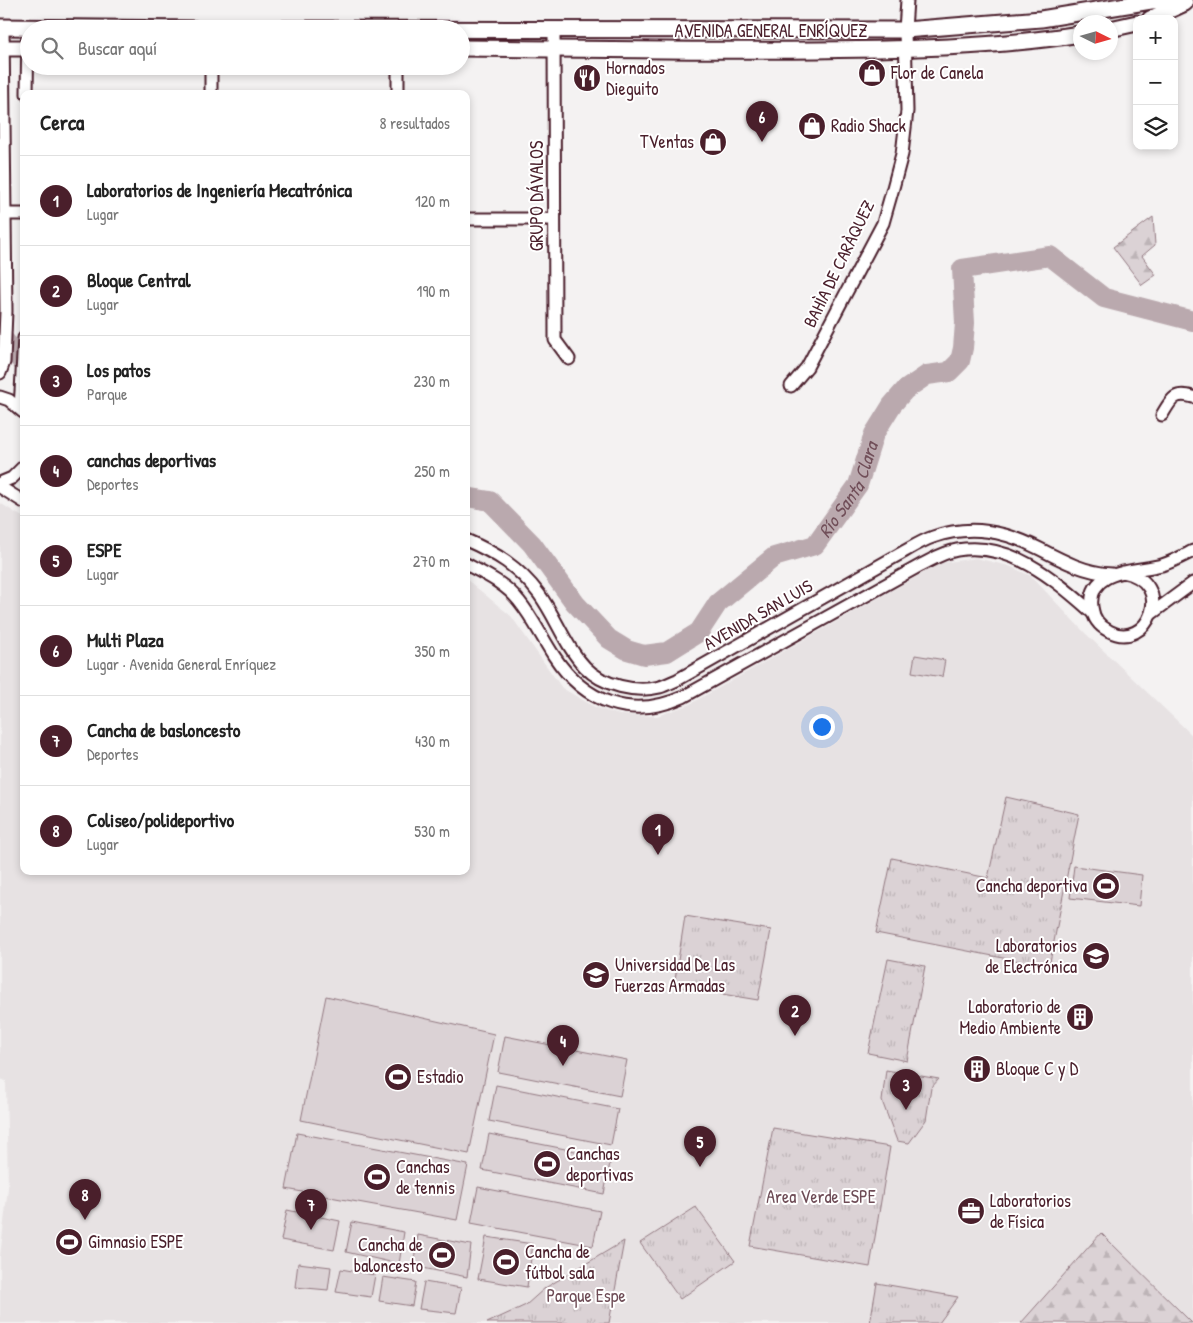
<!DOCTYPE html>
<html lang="es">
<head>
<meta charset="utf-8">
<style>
	:root { --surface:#fff; --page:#f2f2f2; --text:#222; --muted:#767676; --line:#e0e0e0; --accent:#4a1f2b }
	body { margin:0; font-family:"Patrick Hand",sans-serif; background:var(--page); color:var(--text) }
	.controls { position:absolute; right:15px; top:15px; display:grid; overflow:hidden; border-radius:10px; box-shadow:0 2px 8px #0003 }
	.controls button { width:45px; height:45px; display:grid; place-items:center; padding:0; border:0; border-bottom:1px solid var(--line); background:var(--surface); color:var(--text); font:25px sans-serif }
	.compass { position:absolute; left:1073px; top:15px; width:45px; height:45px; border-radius:50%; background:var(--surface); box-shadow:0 2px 8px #0003; rotate:95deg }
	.you { position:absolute; left:821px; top:726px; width:18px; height:18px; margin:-12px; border:4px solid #fff; border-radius:50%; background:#1a73e8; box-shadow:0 0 0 8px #1a73e833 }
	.badge { display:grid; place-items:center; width:32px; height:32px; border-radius:50%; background:var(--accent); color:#fff; font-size:16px; font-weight:700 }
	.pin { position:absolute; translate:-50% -41px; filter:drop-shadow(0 1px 2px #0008) }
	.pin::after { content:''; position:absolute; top:26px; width:18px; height:15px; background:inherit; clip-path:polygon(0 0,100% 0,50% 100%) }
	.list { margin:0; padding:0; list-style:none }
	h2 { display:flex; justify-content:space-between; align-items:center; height:65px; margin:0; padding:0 20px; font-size:21px }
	h2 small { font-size:16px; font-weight:400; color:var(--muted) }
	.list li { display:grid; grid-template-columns:32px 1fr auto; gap:15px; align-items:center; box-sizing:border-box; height:90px; padding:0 20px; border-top:1px solid var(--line) }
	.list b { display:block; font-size:19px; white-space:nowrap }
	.list p { margin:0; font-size:16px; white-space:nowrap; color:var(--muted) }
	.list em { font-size:16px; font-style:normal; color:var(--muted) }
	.icon { flex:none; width:28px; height:28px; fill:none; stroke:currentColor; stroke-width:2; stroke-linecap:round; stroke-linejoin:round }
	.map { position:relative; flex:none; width:1193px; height:1323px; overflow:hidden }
	.search { position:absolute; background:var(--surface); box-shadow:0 2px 8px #0003; left:20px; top:20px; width:450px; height:55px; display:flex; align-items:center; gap:12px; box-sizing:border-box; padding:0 18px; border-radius:28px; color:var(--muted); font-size:19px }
	.panel { position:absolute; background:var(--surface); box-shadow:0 2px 8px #0003; left:20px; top:90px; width:450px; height:785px; border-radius:10px }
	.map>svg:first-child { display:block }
	.built { fill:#e7e2e3 }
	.grass { fill:url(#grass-tufts); stroke:#927880 }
	.forest { fill:url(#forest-firs); stroke:#927880 }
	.pitch { fill:#dbd2d5; stroke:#927880 }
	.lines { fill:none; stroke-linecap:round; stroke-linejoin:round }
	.river { stroke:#baa9ae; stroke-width:20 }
	.minor-casing { stroke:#4a1f2b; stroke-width:15 }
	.major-casing { stroke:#4a1f2b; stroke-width:19 }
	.minor { stroke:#fff; stroke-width:11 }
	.major { stroke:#fff; stroke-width:15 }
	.labels { text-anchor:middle; stroke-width:4; stroke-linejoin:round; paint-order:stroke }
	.street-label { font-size:18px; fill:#4a1f2b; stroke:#fff }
	.poi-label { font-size:18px; fill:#4a1f2b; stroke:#fff; text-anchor:start }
	.park-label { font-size:18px; fill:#6e4c56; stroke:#fff }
	.water-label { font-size:19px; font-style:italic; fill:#714f59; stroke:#fff }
</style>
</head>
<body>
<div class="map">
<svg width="1193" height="1323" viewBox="0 0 1193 1323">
	<defs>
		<pattern id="grass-tufts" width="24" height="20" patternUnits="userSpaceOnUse" patternTransform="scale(1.25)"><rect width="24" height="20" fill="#dbd2d5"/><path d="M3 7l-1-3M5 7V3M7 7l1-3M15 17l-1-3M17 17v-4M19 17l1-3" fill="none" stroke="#bdb4b7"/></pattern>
		<pattern id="forest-firs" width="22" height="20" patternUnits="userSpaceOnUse" patternTransform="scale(1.25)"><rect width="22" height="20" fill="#dbd2d5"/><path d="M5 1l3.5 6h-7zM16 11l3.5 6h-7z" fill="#bdb4b7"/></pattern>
	</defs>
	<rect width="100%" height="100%" fill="#f4f2f2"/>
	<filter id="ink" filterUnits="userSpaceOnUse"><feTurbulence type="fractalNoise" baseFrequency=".02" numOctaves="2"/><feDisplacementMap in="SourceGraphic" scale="10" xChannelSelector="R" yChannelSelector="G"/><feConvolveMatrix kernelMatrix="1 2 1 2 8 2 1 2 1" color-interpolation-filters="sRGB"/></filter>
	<g filter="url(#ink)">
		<polygon class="built" points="0,503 24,518 24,871 466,871 466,579 511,616 562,688 595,707 620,715 657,716 688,705 941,563 976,558 1009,566 1031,576 1085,633 1193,736 1193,1323 0,1323 0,1256 8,1188 6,1081 0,1079"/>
		<g class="grass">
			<polygon points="1006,797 1079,814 1049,967 876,933 892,858 988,878"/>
			<polygon points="685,916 771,930 758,1000 674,986"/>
			<polygon points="888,959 925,966 907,1061 868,1053"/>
			<polygon points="886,1070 939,1079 931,1088 926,1120 909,1143 897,1141 882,1101"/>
			<polygon points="773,1128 890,1147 870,1267 750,1246"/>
			<polygon points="696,1207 735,1261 680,1299 640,1243"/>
			<polygon points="624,1241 609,1323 487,1323 526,1305 545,1288"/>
			<polygon points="877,1283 958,1297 939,1323 870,1323"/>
		</g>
		<g class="forest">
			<polygon points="1153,217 1155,245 1142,256 1156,275 1142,285 1113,247"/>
			<polygon points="1101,1233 1192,1323 1021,1323"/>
		</g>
		<g class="pitch">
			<polygon points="915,655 945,660 942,677 912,672"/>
			<polygon points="1074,866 1142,875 1139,906 1070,898"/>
			<polygon points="326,996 494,1034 469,1154 301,1120"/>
			<polygon points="505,1036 627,1060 620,1096 498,1072"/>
			<polygon points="496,1085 618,1109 611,1145 489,1121"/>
			<polygon points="297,1133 468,1165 457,1220 286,1189"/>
			<polygon points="489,1134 611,1158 604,1194 482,1170"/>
			<polygon points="478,1187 600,1211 593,1246 471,1223"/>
			<polygon points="287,1210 340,1221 334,1250 281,1240"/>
			<polygon points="352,1222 404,1232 399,1264 346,1252"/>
			<polygon points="418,1235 471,1245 467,1277 413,1266"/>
			<polygon points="486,1237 533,1244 527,1287 478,1279"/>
			<polygon points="298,1263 331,1267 328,1290 295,1287"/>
			<polygon points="341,1269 375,1275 371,1297 336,1292"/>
			<polygon points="383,1277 416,1282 412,1306 379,1301"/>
			<polygon points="424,1282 461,1288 456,1313 419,1309"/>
		</g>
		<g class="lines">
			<g class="river">
				<polyline points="0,335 24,364"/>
				<path id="s1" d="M466,497L490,501L532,544L575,603L609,639L627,650L644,655L667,652L699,632L718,603L774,557L815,545L858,485L874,434L892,405L905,390L927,375L949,372L960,361L963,348L965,323L962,269L1050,256L1104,298L1193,321"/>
			</g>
			<g class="minor-casing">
				<g id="minor">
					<polyline points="554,29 555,340 569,359"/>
					<polyline points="211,66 211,94"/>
					<polyline points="27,94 28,26"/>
					<polyline points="398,94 398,66"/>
					<polyline points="5,214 24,214"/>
					<polyline points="466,219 554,219"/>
					<polyline points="0,373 4,362 6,311 3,27"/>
					<polyline points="791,386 807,367 883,223 893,188 902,154 907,111 905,30 907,0"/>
					<polyline points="0,397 9,400 23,412"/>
					<polyline points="20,409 24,338"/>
					<path d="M1162,415C1171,400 1174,391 1193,397"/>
					<polyline points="0,483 12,478 24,466"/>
					<polyline points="0,487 24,502"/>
					<path d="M466,540C496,553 519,567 539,594C556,617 565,646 585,667C603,686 636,693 660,687C666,685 672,682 677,680L898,555C909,549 921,541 933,537C971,524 1005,531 1040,549C1063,561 1086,573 1112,574"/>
					<path d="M466,564C485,574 506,584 519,601C533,618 542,638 554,656C585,703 631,720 683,697L921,565C933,559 944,552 957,550C1012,541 1055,580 1093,613"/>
					<path d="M1123,572C1177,582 1148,652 1109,631C1099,626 1093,618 1092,607C1087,568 1137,572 1162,565C1172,562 1183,556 1193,551"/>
					<polyline points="1151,614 1193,583"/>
				</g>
			</g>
			<g class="major-casing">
				<g id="major">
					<polyline points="1150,19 1185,3"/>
					<polyline points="0,27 195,29"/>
					<polyline points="255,29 905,30 1041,19 1151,1 1181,0"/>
					<polyline points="1110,29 1137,23"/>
					<polyline points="0,48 29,48"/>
					<path d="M461,48C580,49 698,51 817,50C905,49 993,48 1080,34"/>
				</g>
			</g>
			<use href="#minor" class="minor"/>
			<use href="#major" class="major"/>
		</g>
	</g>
	<defs>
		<g id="shop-disc" transform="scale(1.4375)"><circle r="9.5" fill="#4a1f2b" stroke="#fff"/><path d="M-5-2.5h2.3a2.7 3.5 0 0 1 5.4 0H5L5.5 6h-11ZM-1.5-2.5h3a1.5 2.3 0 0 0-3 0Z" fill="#fff"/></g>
		<g id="restaurant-disc" transform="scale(1.4375)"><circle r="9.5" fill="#4a1f2b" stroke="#fff"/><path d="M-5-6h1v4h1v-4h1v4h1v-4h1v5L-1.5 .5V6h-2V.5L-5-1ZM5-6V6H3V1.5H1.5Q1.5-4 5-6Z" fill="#fff"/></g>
		<g id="stadium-disc" transform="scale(1.4375)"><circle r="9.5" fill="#4a1f2b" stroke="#fff"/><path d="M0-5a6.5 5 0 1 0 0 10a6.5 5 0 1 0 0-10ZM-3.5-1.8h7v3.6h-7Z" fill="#fff"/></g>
		<g id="school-disc" transform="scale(1.4375)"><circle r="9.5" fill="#4a1f2b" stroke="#fff"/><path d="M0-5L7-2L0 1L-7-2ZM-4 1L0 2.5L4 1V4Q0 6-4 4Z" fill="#fff"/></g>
		<g id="university-disc" transform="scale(1.4375)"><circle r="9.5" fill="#4a1f2b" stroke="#fff"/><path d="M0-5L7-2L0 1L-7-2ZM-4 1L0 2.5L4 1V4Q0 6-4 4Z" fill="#fff"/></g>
		<g id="building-disc" transform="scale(1.4375)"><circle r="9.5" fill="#4a1f2b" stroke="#fff"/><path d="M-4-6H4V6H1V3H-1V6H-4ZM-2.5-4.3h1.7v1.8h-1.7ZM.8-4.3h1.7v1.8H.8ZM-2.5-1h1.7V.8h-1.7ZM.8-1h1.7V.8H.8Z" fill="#fff"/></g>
		<g id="office-disc" transform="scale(1.4375)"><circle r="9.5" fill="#4a1f2b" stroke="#fff"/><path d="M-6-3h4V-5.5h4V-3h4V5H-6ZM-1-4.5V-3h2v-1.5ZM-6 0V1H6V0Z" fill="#fff"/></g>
	</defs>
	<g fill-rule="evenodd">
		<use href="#shop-disc" x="872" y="73"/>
		<use href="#restaurant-disc" x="587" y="78"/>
		<use href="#shop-disc" x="812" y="126"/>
		<use href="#shop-disc" x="713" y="142"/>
		<use href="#stadium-disc" x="1106" y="886"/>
		<use href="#school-disc" x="1096" y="956"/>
		<use href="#university-disc" x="596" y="975"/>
		<use href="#building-disc" x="1080" y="1017"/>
		<use href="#building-disc" x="977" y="1069"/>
		<use href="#stadium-disc" x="398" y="1077"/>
		<use href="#stadium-disc" x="547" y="1164"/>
		<use href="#stadium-disc" x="377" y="1177"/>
		<use href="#office-disc" x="971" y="1211"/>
		<use href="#stadium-disc" x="69" y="1242"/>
		<use href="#stadium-disc" x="442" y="1255"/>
		<use href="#stadium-disc" x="506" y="1262"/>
	</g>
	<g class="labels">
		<g class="street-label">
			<text x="771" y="37">AVENIDA GENERAL ENRÍQUEZ</text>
			<text transform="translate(537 196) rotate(-90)" y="6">GRUPO DÁVALOS</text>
			<text transform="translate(839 264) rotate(-64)" y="6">BAHÌA DE CARÀQUEZ</text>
			<text transform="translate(758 615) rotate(-30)" y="6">AVENIDA SAN LUIS</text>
		</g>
		<g class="poi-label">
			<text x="606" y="74">Hornados<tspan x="606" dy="21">Dieguito</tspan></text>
			<text x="891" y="79">Flor de Canela</text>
			<text x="831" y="132">Radio Shack</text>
			<text x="694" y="148" text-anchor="end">TVentas</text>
			<text x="1087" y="892" text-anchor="end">Cancha deportiva</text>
			<text x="1077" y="952" text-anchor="end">Laboratorios<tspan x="1077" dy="21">de Electrónica</tspan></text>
			<text x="615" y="971">Universidad De Las<tspan x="615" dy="21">Fuerzas Armadas</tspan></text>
			<text x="1061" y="1013" text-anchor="end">Laboratorio de<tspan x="1061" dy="21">Medio Ambiente</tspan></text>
			<text x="996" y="1075">Bloque C y D</text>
			<text x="417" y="1083">Estadio</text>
			<text x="566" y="1160">Canchas<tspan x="566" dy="21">deportivas</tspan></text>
			<text x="396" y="1173">Canchas<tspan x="396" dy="21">de tennis</tspan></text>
			<text x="990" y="1207">Laboratorios<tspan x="990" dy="21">de Física</tspan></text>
			<text x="88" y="1248">Gimnasio ESPE</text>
			<text x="423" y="1251" text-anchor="end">Cancha de<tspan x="423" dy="21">baloncesto</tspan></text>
			<text x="525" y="1258">Cancha de<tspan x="525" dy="21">fútbol sala</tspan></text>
		</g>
		<g class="park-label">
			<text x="821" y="1203">Area Verde ESPE</text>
			<text x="586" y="1302">Parque Espe</text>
		</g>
		<g class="water-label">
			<text dy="7" stroke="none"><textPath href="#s1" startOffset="522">Río Santa Clara</textPath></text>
		</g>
	</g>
</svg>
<div class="controls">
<button>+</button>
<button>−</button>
<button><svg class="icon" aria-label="layers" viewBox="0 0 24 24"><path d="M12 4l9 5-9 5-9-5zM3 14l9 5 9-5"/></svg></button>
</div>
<svg class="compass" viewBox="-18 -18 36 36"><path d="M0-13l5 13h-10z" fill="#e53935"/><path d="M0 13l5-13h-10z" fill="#767676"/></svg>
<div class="you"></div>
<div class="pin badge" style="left:658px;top:855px">1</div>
<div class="pin badge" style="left:795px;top:1036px">2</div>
<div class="pin badge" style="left:906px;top:1110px">3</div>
<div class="pin badge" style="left:563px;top:1066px">4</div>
<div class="pin badge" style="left:700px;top:1167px">5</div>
<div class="pin badge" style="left:762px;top:142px">6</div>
<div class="pin badge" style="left:311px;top:1230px">7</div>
<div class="pin badge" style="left:85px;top:1220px">8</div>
<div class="search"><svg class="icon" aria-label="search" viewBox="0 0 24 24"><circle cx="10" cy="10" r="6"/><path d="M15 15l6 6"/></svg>Buscar aquí</div>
<section class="panel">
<h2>Cerca<small>8 resultados</small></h2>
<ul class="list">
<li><span class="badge">1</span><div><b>Laboratorios de Ingeniería Mecatrónica</b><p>Lugar</p></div><em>120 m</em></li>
<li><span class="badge">2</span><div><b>Bloque Central</b><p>Lugar</p></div><em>190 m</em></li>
<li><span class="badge">3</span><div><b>Los patos</b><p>Parque</p></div><em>230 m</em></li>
<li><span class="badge">4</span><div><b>canchas deportivas</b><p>Deportes</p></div><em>250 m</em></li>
<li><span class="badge">5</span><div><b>ESPE</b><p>Lugar</p></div><em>270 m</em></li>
<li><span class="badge">6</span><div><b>Multi Plaza</b><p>Lugar · Avenida General Enríquez</p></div><em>350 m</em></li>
<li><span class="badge">7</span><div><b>Cancha de basloncesto</b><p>Deportes</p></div><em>430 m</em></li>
<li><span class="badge">8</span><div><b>Coliseo/polideportivo</b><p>Lugar</p></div><em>530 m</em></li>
</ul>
</section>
</div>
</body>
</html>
